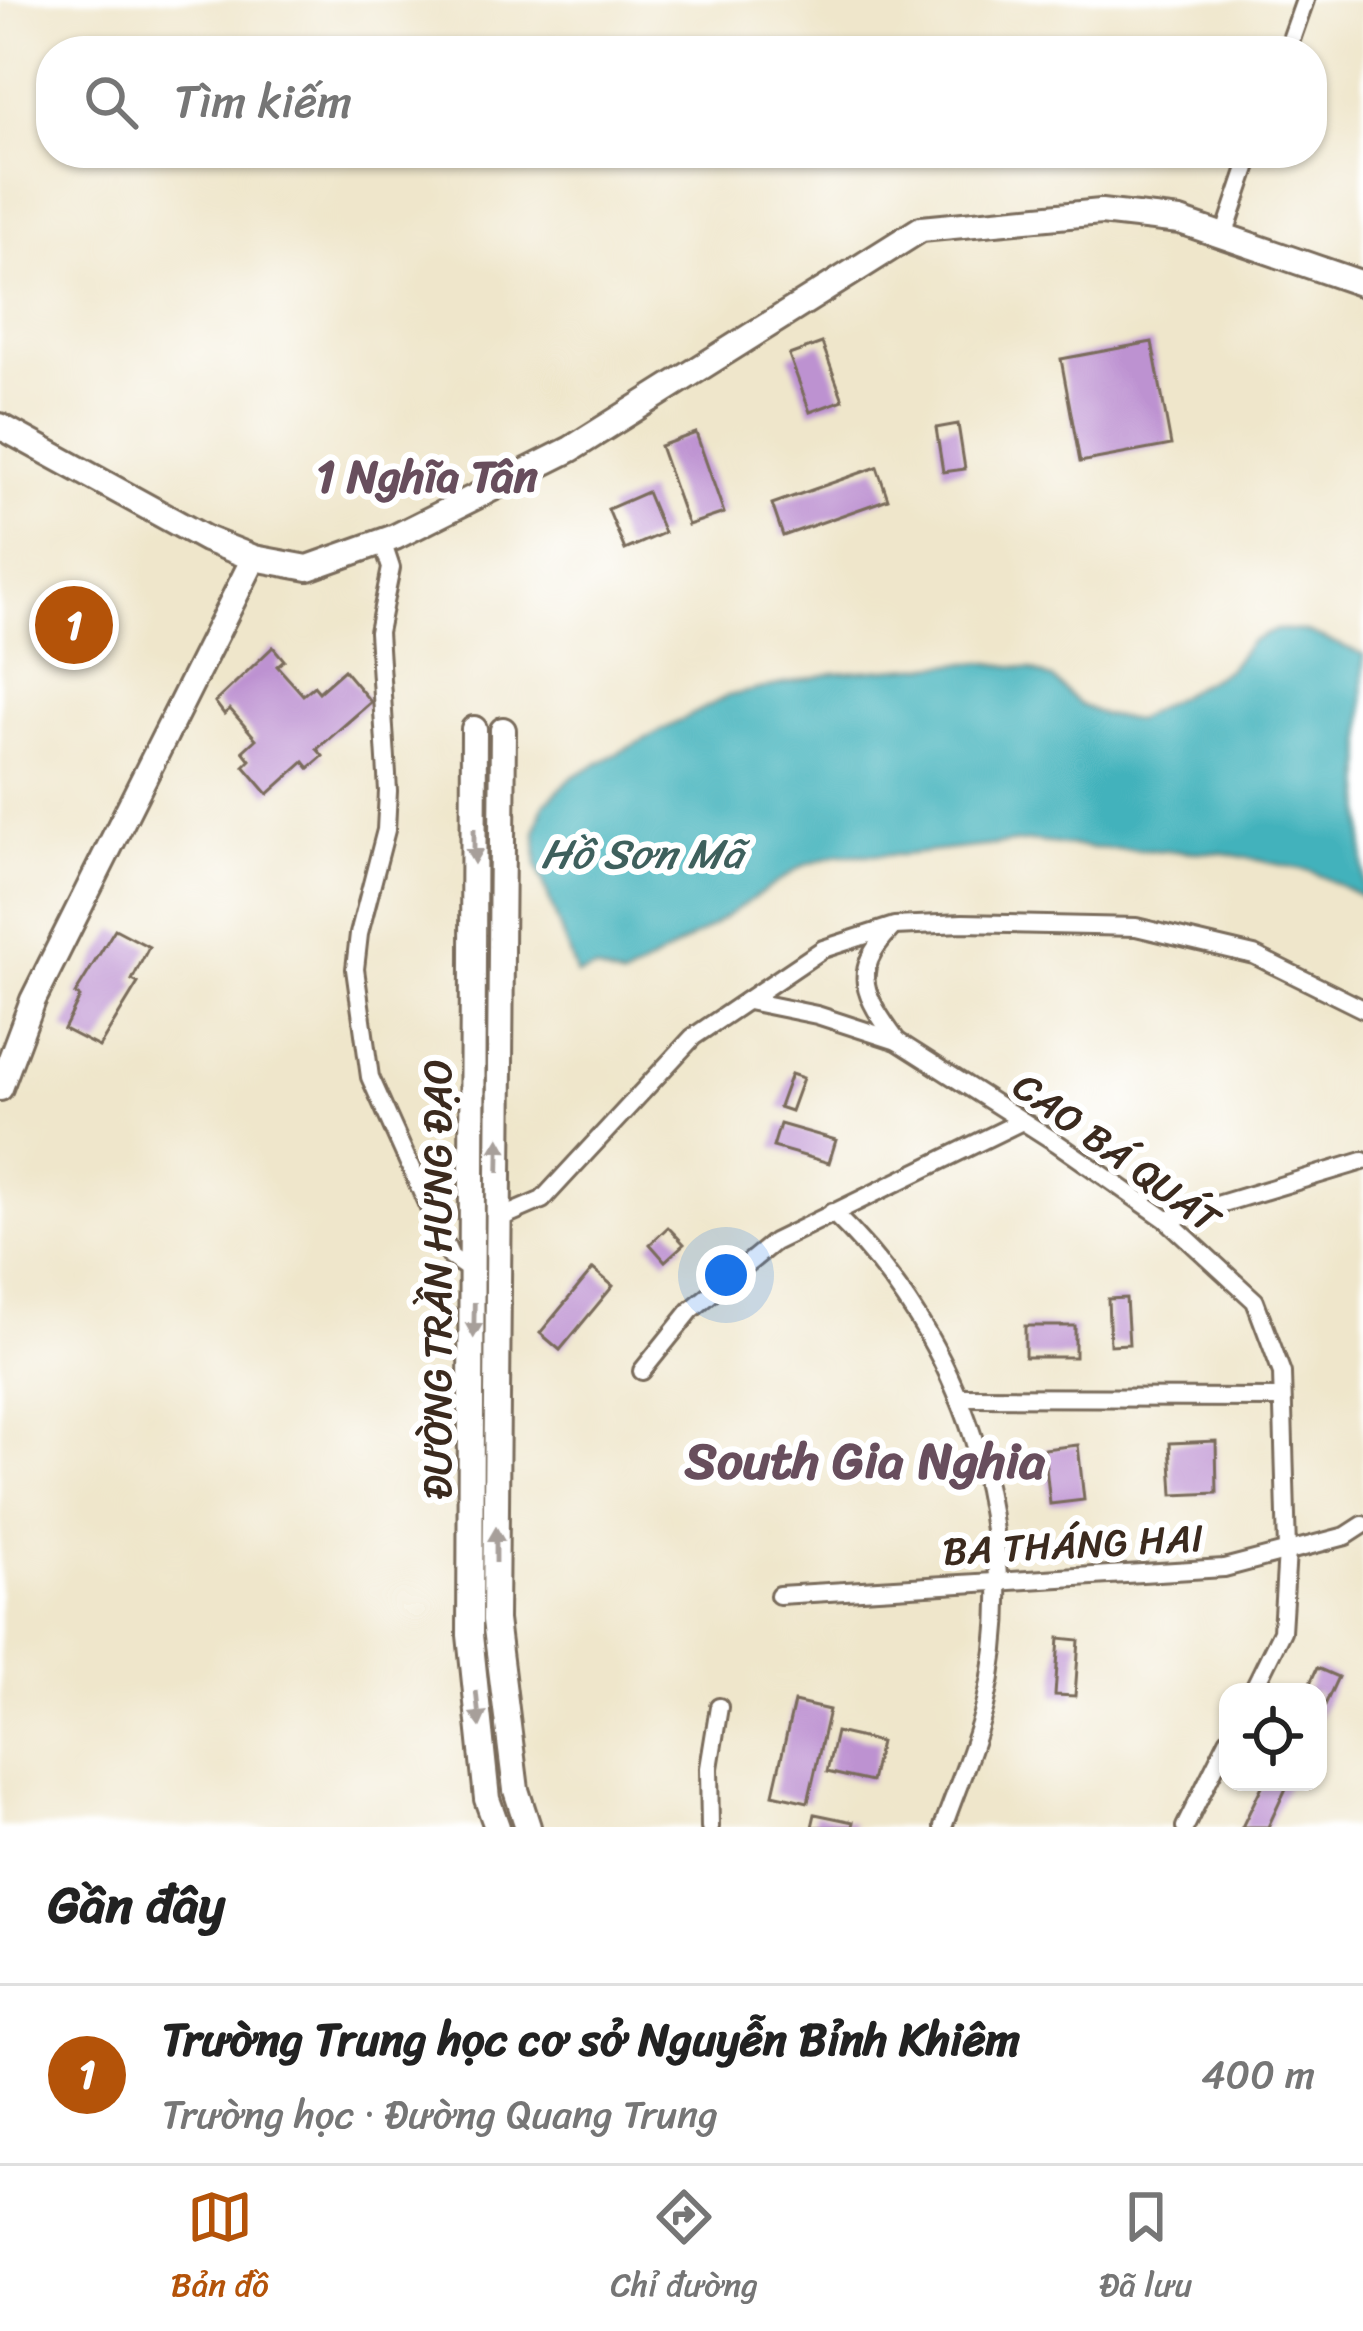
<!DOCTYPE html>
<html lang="vi">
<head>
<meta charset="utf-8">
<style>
	:root { --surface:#fff; --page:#f2f2f2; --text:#222; --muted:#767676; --line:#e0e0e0; --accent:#b45309 }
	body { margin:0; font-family:Sriracha,sans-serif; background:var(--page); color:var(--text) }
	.controls { position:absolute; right:36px; bottom:36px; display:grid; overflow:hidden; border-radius:24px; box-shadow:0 3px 9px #0004 }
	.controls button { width:108px; height:108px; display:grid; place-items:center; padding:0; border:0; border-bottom:3px solid var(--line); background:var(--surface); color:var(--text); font:60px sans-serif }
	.you { position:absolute; left:726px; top:1275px; width:42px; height:42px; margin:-30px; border:9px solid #fff; border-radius:50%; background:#1a73e8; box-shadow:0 0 0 18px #1a73e833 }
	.badge { display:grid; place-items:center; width:78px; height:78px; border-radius:50%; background:var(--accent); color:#fff; font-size:39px; font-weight:700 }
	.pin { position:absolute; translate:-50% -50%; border:6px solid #fff; box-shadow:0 3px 12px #0006 }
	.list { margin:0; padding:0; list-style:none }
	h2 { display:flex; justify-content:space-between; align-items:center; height:156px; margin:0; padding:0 48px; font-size:51px }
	h2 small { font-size:39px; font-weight:400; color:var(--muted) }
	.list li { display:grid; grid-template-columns:78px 1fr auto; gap:36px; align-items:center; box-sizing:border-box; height:180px; padding:0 48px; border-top:3px solid var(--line) }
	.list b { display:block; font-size:45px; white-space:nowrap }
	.list p { margin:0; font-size:39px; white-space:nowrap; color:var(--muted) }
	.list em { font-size:39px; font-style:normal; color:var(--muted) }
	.icon { flex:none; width:66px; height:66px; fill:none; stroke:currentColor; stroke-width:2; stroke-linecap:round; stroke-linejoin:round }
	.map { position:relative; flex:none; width:1363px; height:1827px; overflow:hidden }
	.search { position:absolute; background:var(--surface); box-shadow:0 3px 9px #0004; left:36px; right:36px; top:36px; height:132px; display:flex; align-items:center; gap:30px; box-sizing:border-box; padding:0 42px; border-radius:48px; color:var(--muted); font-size:45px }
	.sheet { height:336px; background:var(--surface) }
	nav { display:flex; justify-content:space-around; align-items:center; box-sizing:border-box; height:168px; border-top:3px solid var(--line); background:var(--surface); font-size:33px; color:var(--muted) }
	nav a { display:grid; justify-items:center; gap:6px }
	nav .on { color:var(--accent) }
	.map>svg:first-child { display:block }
	.water { fill:#42b2bc; stroke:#3e6e6d; stroke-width:3 }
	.building { fill:#bd92d1 }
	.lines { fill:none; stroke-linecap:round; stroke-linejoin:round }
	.street-casing { stroke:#7a6c5b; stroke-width:22 }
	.secondary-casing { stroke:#7a6c5b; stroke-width:30 }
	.street { stroke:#fff; stroke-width:16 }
	.secondary { stroke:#fff; stroke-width:24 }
	.oneway { fill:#a79f9a }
	.labels { text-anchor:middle; stroke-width:12; stroke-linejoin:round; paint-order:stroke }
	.street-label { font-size:39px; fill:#3b2a1e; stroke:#fff }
	.water-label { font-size:42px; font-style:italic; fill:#3e605d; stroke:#fff }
	.quarter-label { font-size:45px; font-weight:bold; fill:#684e5d; stroke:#fff }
	.district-label { font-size:51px; font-weight:bold; fill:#684e5d; stroke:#fff }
</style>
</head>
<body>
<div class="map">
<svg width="1363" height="1827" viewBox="0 0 1363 1827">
	<rect width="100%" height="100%" fill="#fff"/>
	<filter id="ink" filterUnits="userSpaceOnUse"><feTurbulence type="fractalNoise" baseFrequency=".00833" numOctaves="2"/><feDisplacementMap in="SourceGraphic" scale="24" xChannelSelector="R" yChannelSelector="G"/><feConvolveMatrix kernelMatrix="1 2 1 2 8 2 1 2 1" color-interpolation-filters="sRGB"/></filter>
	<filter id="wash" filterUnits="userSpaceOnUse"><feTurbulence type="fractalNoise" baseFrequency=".004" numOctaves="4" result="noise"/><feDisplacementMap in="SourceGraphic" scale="48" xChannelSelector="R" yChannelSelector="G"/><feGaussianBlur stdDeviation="2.7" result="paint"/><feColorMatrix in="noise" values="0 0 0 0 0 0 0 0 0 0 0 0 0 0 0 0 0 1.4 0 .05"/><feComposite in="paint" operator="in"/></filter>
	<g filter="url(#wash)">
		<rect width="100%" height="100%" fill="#efe6cb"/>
		<polygon class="water" points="1276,630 1304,631 1363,654 1363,897 1310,871 1224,853 1090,848 1031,841 902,855 838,855 802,866 704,931 623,979 596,970 577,975 537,866 536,831 544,804 574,776 728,696 834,673 983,662 1030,669 1053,679 1080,705 1103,715 1135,720 1228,669 1250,642"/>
		<g id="blocks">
			<g class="building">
				<polygon points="1152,342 1171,445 1080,462 1061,359"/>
				<polygon points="822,343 843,400 810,412 789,355"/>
				<polygon points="958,424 965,469 943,472 936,428"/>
				<polygon points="696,433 724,513 688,525 660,446"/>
				<polygon points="877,467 888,499 783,536 772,504"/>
				<polygon points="647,492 664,533 625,550 608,509"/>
				<polygon points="273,647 284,660 277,666 303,695 314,686 319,692 344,670 371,702 317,749 323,756 309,768 304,762 268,794 244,766 250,760 243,751 256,739 230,709 224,714 215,702"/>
				<polygon points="115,929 149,947 132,980 138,983 99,1047 64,1029 80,997 75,994"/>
				<polygon points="791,1074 803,1078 791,1111 779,1107"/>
				<polygon points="780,1124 836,1140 829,1163 773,1147"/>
				<polygon points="668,1227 684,1244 665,1261 650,1244"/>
				<polygon points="593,1269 613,1286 560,1350 540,1333"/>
				<polygon points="1126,1298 1129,1344 1110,1345 1108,1299"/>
				<rect x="1025" y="1326" width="50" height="31"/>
				<polygon points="1216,1441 1217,1493 1173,1495 1170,1443"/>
				<polygon points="1078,1445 1084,1500 1050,1504 1044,1449"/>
				<polygon points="1059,1638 1079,1640 1075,1696 1055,1695"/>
				<polygon points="1317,1668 1338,1677 1318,1720 1318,1692 1306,1692"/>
				<polygon points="794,1702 829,1710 808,1802 773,1794"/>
				<polygon points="836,1732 880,1742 871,1782 827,1772"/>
				<polygon points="1264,1782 1289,1782 1268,1827 1242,1827"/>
				<polygon points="815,1814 853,1822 852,1827 812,1827"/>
			</g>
		</g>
	</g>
	<g filter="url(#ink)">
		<use href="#blocks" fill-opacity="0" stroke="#7a6c5b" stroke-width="3"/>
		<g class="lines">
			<g class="street-casing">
				<g id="street">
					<polyline points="1287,51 1305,0"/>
					<polyline points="1224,236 1252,153"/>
					<polyline points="382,541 391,568 378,632 388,791 386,830 359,934 355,969 370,1077 451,1257 474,1273"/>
					<path d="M891,929C848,974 866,997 897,1041"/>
					<polyline points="748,1001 817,1015 897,1041 1057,1143 1167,1220 1255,1301 1282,1373 1287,1551 1282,1631 1252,1692"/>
					<path d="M832,1212C963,1337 1028,1529 985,1706C975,1747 957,1787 943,1827"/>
					<polyline points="498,1219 542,1200 693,1037 823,949 894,926 963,923 1136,927 1254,955 1363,1009"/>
					<polyline points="1167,1220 1363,1161"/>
					<polyline points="642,1371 691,1310 774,1242 1022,1121"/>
					<polyline points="958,1397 1282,1398"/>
					<polyline points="779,1595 1224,1568 1346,1536 1363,1525"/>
					<polyline points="710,1827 709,1768 719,1707"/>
					<polyline points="1185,1827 1228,1740"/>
				</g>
			</g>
			<g class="secondary-casing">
				<g id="secondary">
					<polyline points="0,426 206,539 254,558 308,568 395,537 571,449 921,229 1101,212 1180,221 1363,284"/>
					<polyline points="474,729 470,1635 487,1799 497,1827"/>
					<polyline points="503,730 495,1620 516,1790 528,1827"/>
					<polyline points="0,1088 33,1000 254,558"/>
				</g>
			</g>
			<use href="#street" class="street"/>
			<use href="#secondary" class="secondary"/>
		</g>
		<defs><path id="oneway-solid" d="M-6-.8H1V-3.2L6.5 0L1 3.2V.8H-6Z" transform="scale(3)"/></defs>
		<g class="oneway">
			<use href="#oneway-solid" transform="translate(474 846) rotate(90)"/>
			<use href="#oneway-solid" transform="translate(499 1155) rotate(-89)"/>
			<use href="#oneway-solid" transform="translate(474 1320) rotate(91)"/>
			<use href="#oneway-solid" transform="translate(496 1545) rotate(-90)"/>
			<use href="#oneway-solid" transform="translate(478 1709) rotate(84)"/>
		</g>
	</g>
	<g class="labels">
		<g class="street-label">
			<text transform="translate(1117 1152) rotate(36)" y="14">CAO BÁ QUÁT</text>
			<text transform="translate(437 1279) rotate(-90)" y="14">ĐƯỜNG TRẦN HƯNG ĐẠO</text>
			<text transform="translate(1073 1544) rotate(-3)" y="14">BA THÁNG HAI</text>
		</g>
		<g class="water-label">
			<text x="642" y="868">Hồ Sơn Mã</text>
		</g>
		<g class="quarter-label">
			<text x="427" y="492">1 Nghĩa Tân</text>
		</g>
		<g class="district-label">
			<text x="865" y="1478">South Gia Nghia</text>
		</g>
	</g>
</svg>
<div class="controls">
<button><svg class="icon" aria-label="locate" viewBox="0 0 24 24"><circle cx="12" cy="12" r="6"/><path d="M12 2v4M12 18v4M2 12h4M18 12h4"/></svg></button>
</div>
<div class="you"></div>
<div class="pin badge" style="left:74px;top:625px">1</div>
<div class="search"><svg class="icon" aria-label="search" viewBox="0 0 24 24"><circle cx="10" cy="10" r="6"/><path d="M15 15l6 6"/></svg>Tìm kiếm</div>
</div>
<section class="sheet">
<h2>Gần đây<small></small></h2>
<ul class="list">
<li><span class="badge">1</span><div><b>Trường Trung học cơ sở Nguyễn Bỉnh Khiêm</b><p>Trường học · Đường Quang Trung</p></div><em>400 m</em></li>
</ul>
</section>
<nav>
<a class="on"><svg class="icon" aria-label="map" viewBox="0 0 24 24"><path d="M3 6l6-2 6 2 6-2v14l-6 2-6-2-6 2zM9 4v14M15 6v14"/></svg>Bản đồ</a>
<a><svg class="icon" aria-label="directions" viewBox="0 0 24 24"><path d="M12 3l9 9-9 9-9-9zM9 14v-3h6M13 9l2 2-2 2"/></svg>Chỉ đường</a>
<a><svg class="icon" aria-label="saved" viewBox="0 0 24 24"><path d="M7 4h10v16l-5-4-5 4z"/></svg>Đã lưu</a>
</nav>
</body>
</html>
